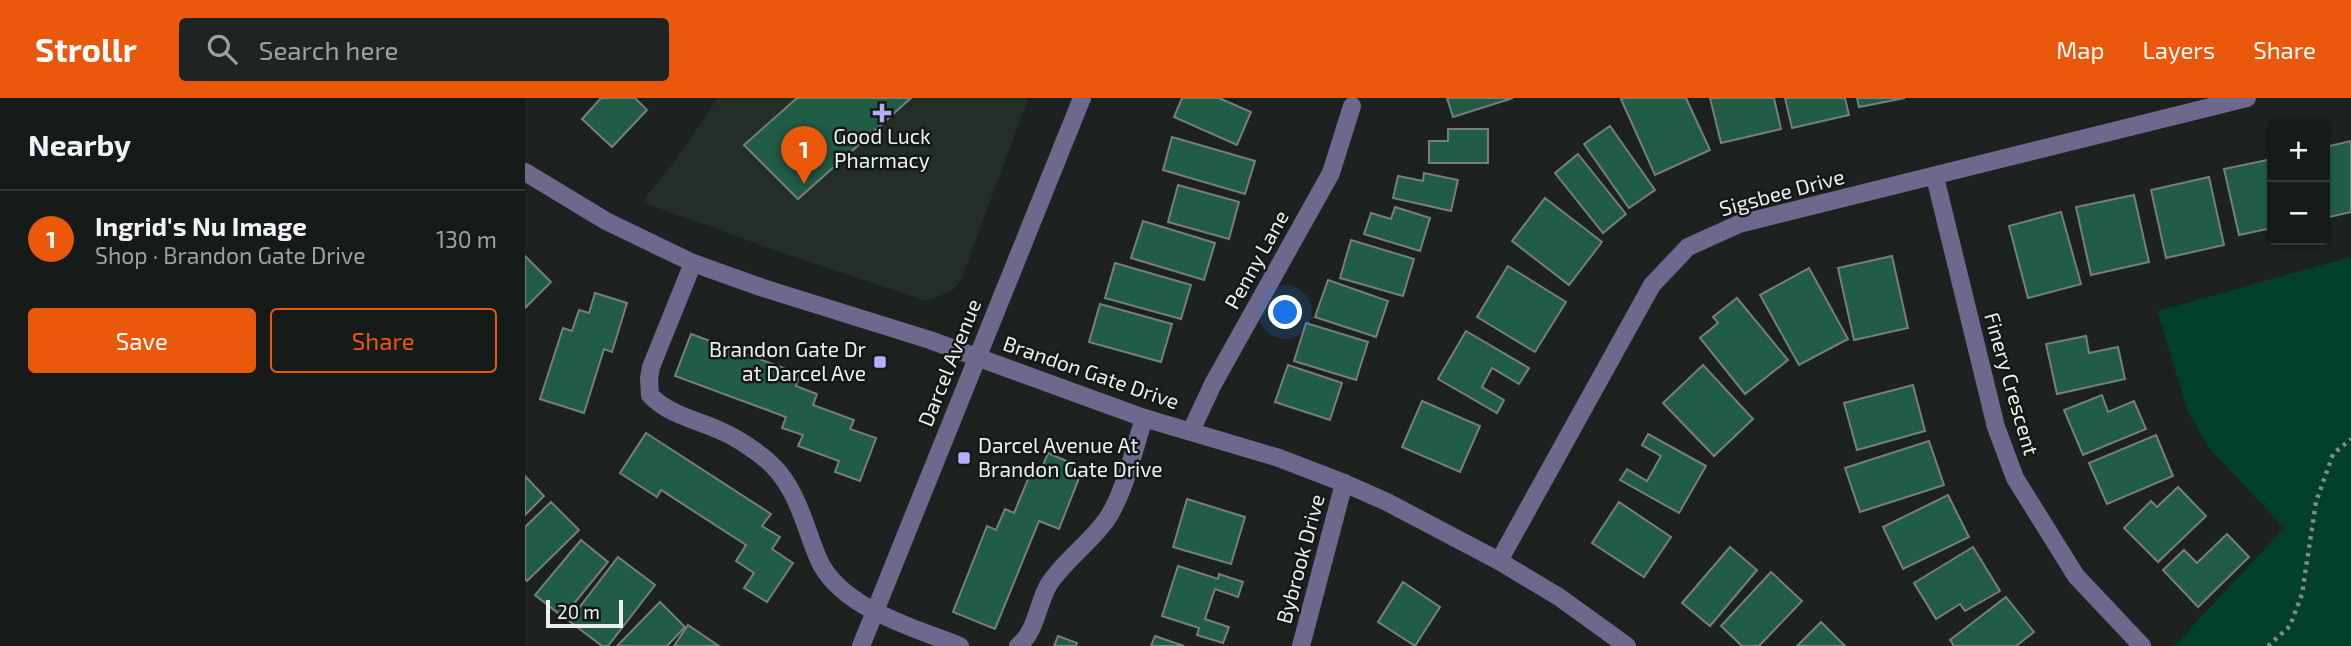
<!DOCTYPE html>
<html lang="en">
<head>
<meta charset="utf-8">
<style>
	:root { --surface:#161a18; --page:#1f2321; --text:#f1f3f6; --muted:#9ea1a2; --line:#353837; --accent:#ea580c }
	body { margin:0; font-family:"Exo 2",sans-serif; background:var(--page); color:var(--text) }
	.controls { position:absolute; right:21px; top:21px; display:grid; overflow:hidden; border-radius:7px; box-shadow:0 2px 5px #0004 }
	.controls button { width:63px; height:63px; display:grid; place-items:center; padding:0; border:0; border-bottom:2px solid var(--line); background:var(--surface); color:var(--text); font:35px sans-serif }
	.scale { position:absolute; left:21px; bottom:18px; width:77px; box-sizing:border-box; padding-left:7px; border:4px solid #ebefed; border-top:0; font-size:19px; line-height:24px; white-space:nowrap; color:#ebefed; -webkit-text-stroke:5px #141917; paint-order:stroke }
	.you { position:absolute; left:761px; top:215px; width:24px; height:24px; margin:-18px; border:5px solid #fff; border-radius:50%; background:#1a73e8; box-shadow:0 0 0 10px #1a73e833 }
	.badge { display:grid; place-items:center; width:46px; height:46px; border-radius:50%; background:var(--accent); color:#fff; font-size:23px; font-weight:700 }
	.pin { position:absolute; translate:-50% -58px; filter:drop-shadow(0 2px 4px #0008) }
	.pin::after { content:''; position:absolute; top:37px; width:24px; height:21px; background:inherit; clip-path:polygon(0 0,100% 0,50% 100%) }
	.list { margin:0; padding:0; list-style:none }
	h2 { display:flex; justify-content:space-between; align-items:center; height:91px; margin:0; padding:0 28px; font-size:30px }
	h2 small { font-size:23px; font-weight:400; color:var(--muted) }
	.list li { display:grid; grid-template-columns:46px 1fr auto; gap:21px; align-items:center; box-sizing:border-box; height:98px; padding:0 28px; border-top:2px solid var(--line) }
	.list b { display:block; font-size:26px; white-space:nowrap }
	.list p { margin:0; font-size:23px; white-space:nowrap; color:var(--muted) }
	.list em { font-size:23px; font-style:normal; color:var(--muted) }
	.actions { display:flex; gap:14px; padding:21px 28px }
	.actions a { flex:1; padding:16px 0; border:2px solid var(--accent); border-radius:7px; text-align:center; font-size:24px; color:var(--accent) }
	.actions .main { background:var(--accent); color:#fff }
	.icon { flex:none; width:38px; height:38px; fill:none; stroke:currentColor; stroke-width:2; stroke-linecap:round; stroke-linejoin:round }
	.map { position:relative; flex:none; width:1826px; height:548px; overflow:hidden }
	header { display:flex; align-items:center; gap:42px; box-sizing:border-box; height:98px; padding:0 35px; background:var(--accent); color:#fff }
	header strong { font-size:33px }
	nav { display:flex; gap:38px; margin-inline-start:auto; font-size:24px }
	.search { width:490px; height:63px; background:var(--page); display:flex; align-items:center; gap:18px; box-sizing:border-box; padding:0 24px; border-radius:7px; color:var(--muted); font-size:26px }
	main { display:flex }
	aside { flex:1; background:var(--surface) }
	.map>svg:first-child { display:block }
	.built { fill:#232e29 }
	.green { fill:#003f2b }
	.building { fill:#215c46; stroke:#787e7b; stroke-width:2 }
	.lines { fill:none; stroke-linecap:round; stroke-linejoin:round }
	.path { stroke:#848886; stroke-width:4.5; stroke-dasharray:3.5 5; stroke-linecap:butt }
	.minor { stroke:#6e698c; stroke-width:18 }
	.poi-dot { fill:#b6acf8; stroke:#141917; stroke-width:2.5 }
	.labels { text-anchor:middle; stroke-width:5; stroke-linejoin:round; paint-order:stroke }
	.poi-label { font-size:21px; fill:#ebefed; stroke:#141917 }
	.street-label { font-size:21px; fill:#ebefed; stroke:#141917 }
</style>
</head>
<body>
<header>
<strong>Strollr</strong>
<div class="search"><svg class="icon" aria-label="search" viewBox="0 0 24 24"><circle cx="10" cy="10" r="6"/><path d="M15 15l6 6"/></svg>Search here</div>
<nav><a>Map</a><a>Layers</a><a>Share</a></nav>
</header>
<main>
<aside>
<h2>Nearby<small></small></h2>
<ul class="list">
<li><span class="badge">1</span><div><b>Ingrid's Nu Image</b><p>Shop · Brandon Gate Drive</p></div><em>130 m</em></li>
</ul>
<div class="actions"><a class="main">Save</a><a>Share</a></div>
</aside>
<div class="map">
<svg width="1826" height="548" viewBox="0 0 1826 548">
	<rect width="100%" height="100%" fill="#1d2220"/>
	<polygon class="built" points="193,0 503,0 436,182 427,193 401,203 263,157 117,104 152,60"/>
	<polygon class="green" points="1826,159 1826,548 1649,548 1759,430 1685,351 1663,314 1632,213"/>
	<g class="building">
		<polygon points="76,0 110,0 122,12 87,49 57,21"/>
		<polygon points="272,0 386,0 273,101 219,47"/>
		<polygon points="657,0 694,0 726,14 712,47 649,19"/>
		<polygon points="922,0 988,0 928,19"/>
		<polygon points="1099,0 1161,0 1185,52 1130,77 1096,1"/>
		<polygon points="1185,0 1249,0 1256,31 1196,45"/>
		<polygon points="1260,0 1320,0 1324,17 1267,30"/>
		<polygon points="1332,0 1380,0 1334,9"/>
		<polygon points="1085,28 1130,92 1104,110 1059,46"/>
		<polygon points="923,31 963,31 963,65 904,65 904,43 923,43"/>
		<polygon points="647,39 730,63 720,96 638,72"/>
		<polygon points="1826,43 1826,114 1800,120 1800,49"/>
		<polygon points="1053,56 1101,116 1078,135 1030,75"/>
		<polygon points="1747,61 1747,130 1714,137 1699,71"/>
		<polygon points="899,75 933,82 926,113 868,100 873,78 898,83"/>
		<polygon points="1684,79 1699,147 1641,160 1626,92"/>
		<polygon points="653,87 714,104 704,141 643,124"/>
		<polygon points="1609,97 1624,164 1566,177 1551,109"/>
		<polygon points="1020,100 1077,144 1044,187 987,143"/>
		<polygon points="870,109 905,120 895,153 839,136 846,115 866,121"/>
		<polygon points="1536,114 1556,186 1503,200 1484,128"/>
		<polygon points="618,123 690,145 679,182 606,160"/>
		<polygon points="826,142 889,161 878,198 815,180"/>
		<polygon points="0,158 26,184 0,210"/>
		<polygon points="1367,158 1383,230 1329,242 1313,170"/>
		<polygon points="590,165 666,187 656,221 580,200"/>
		<polygon points="983,168 1041,204 1010,254 952,219"/>
		<polygon points="1284,170 1323,241 1274,267 1235,197"/>
		<polygon points="803,182 863,203 851,239 790,219"/>
		<polygon points="70,195 102,205 87,254 79,251 59,315 15,301 38,230 47,233 54,212 64,215"/>
		<polygon points="1212,200 1263,262 1220,296 1175,240 1193,225 1188,219"/>
		<polygon points="575,206 647,226 636,264 564,244"/>
		<polygon points="781,225 843,244 831,282 769,263"/>
		<polygon points="941,233 1004,270 994,286 967,270 957,289 979,302 972,315 913,281"/>
		<polygon points="166,236 275,276 271,288 292,296 288,307 329,322 325,331 351,340 335,383 310,374 314,363 273,348 278,337 257,330 261,319 150,278"/>
		<polygon points="1561,238 1564,255 1593,249 1600,281 1532,296 1521,246"/>
		<polygon points="763,267 817,285 805,322 750,304"/>
		<polygon points="1178,267 1228,321 1189,358 1138,305"/>
		<polygon points="1388,287 1400,333 1332,352 1319,305"/>
		<polygon points="1577,297 1583,314 1609,303 1621,331 1558,357 1539,312"/>
		<polygon points="897,303 955,328 935,374 877,349"/>
		<polygon points="121,335 246,416 237,428 255,439 247,451 268,465 242,504 219,490 229,475 211,463 221,447 136,392 132,399 95,375"/>
		<polygon points="1123,336 1181,368 1154,415 1095,382 1102,371 1122,383 1136,358 1117,347"/>
		<polygon points="1631,337 1648,378 1582,406 1564,365"/>
		<polygon points="1404,343 1419,387 1335,414 1320,370"/>
		<polygon points="523,355 558,370 534,431 514,423 470,531 428,514 462,428 471,432 480,411 489,415 506,374 514,377"/>
		<polygon points="0,378 19,398 0,417"/>
		<polygon points="1653,389 1681,418 1633,464 1599,430 1626,403 1632,409"/>
		<polygon points="1423,397 1444,439 1378,471 1358,429"/>
		<polygon points="662,401 720,419 706,466 648,449"/>
		<polygon points="26,404 54,432 2,483 0,481 0,429"/>
		<polygon points="1094,404 1146,439 1119,479 1067,445"/>
		<polygon points="1702,436 1724,459 1673,509 1638,472 1659,452 1672,465"/>
		<polygon points="56,442 83,464 38,519 10,497"/>
		<polygon points="1205,449 1232,472 1185,528 1157,505"/>
		<polygon points="1448,449 1475,493 1440,513 1435,506 1411,521 1389,485"/>
		<polygon points="93,459 130,487 83,548 77,548 44,523"/>
		<polygon points="653,468 693,481 694,476 718,484 713,499 690,491 680,521 704,529 698,545 672,537 674,530 637,518"/>
		<polygon points="1246,474 1277,503 1234,548 1217,548 1196,528"/>
		<polygon points="878,484 915,509 890,548 853,524"/>
		<polygon points="1481,499 1509,534 1491,548 1429,548 1425,542"/>
		<polygon points="135,504 160,529 142,548 92,548"/>
		<polygon points="1296,524 1320,548 1272,548"/>
		<polygon points="163,527 194,548 149,548"/>
		<polygon points="533,538 552,545 551,548 529,548"/>
		<polygon points="630,538 659,548 626,548"/>
	</g>
	<g class="lines">
		<polyline class="path" points="1743,548 1765,528 1777,496 1791,404 1808,356 1826,341"/>
		<g class="minor">
			<polyline points="0,74 81,123 168,165 238,190 405,242 619,320 754,360 819,385 862,404 974,463 1034,499 1102,548"/>
			<polyline points="1410,79 1471,329 1490,380 1551,478 1617,548"/>
			<path d="M168,165L126,269L124,280L125,297C145,318 171,321 196,333C211,339 238,357 249,369C273,394 280,429 293,460C314,510 388,529 435,548"/>
			<polyline points="666,333 688,286 806,75 827,8"/>
			<polyline points="974,463 1127,187 1163,149 1214,126 1722,0"/>
			<polyline points="336,548 557,0"/>
			<path d="M493,548C512,533 512,506 524,486C540,462 565,445 582,421C600,394 609,351 619,320"/>
			<polyline points="776,548 819,385"/>
		</g>
	</g>
	<g class="poi-dot">
		<path d="M353.5 4.5h7v7h7v7h-7v7h-7v-7h-7v-7h7z"/>
		<rect x="348" y="257" width="14" height="14" rx="3.5"/>
		<rect x="432" y="353" width="14" height="14" rx="3.5"/>
	</g>
	<g class="labels">
		<g class="poi-label">
			<text x="357" y="46">Good Luck<tspan x="357" dy="24">Pharmacy</tspan></text>
			<text x="341" y="259" text-anchor="end">Brandon Gate Dr<tspan x="341" dy="24">at Darcel Ave</tspan></text>
			<text x="453" y="355" text-anchor="start">Darcel Avenue At<tspan x="453" dy="24">Brandon Gate Drive</tspan></text>
		</g>
		<g class="street-label">
			<text transform="translate(1257 95) rotate(-15)" y="7">Sigsbee Drive</text>
			<text transform="translate(732 162) rotate(-61)" y="7">Penny Lane</text>
			<text transform="translate(425 265) rotate(-68)" y="7">Darcel Avenue</text>
			<text transform="translate(566 275) rotate(19)" y="7">Brandon Gate Drive</text>
			<text transform="translate(1486 286) rotate(74)" y="7">Finery Crescent</text>
			<text transform="translate(776 461) rotate(-75)" y="7">Bybrook Drive</text>
		</g>
	</g>
</svg>
<div class="controls">
<button>+</button>
<button>−</button>
</div>
<div class="scale">20 m</div>
<div class="you"></div>
<div class="pin badge" style="left:279px;top:86px">1</div>
</div>
</main>
</body>
</html>
